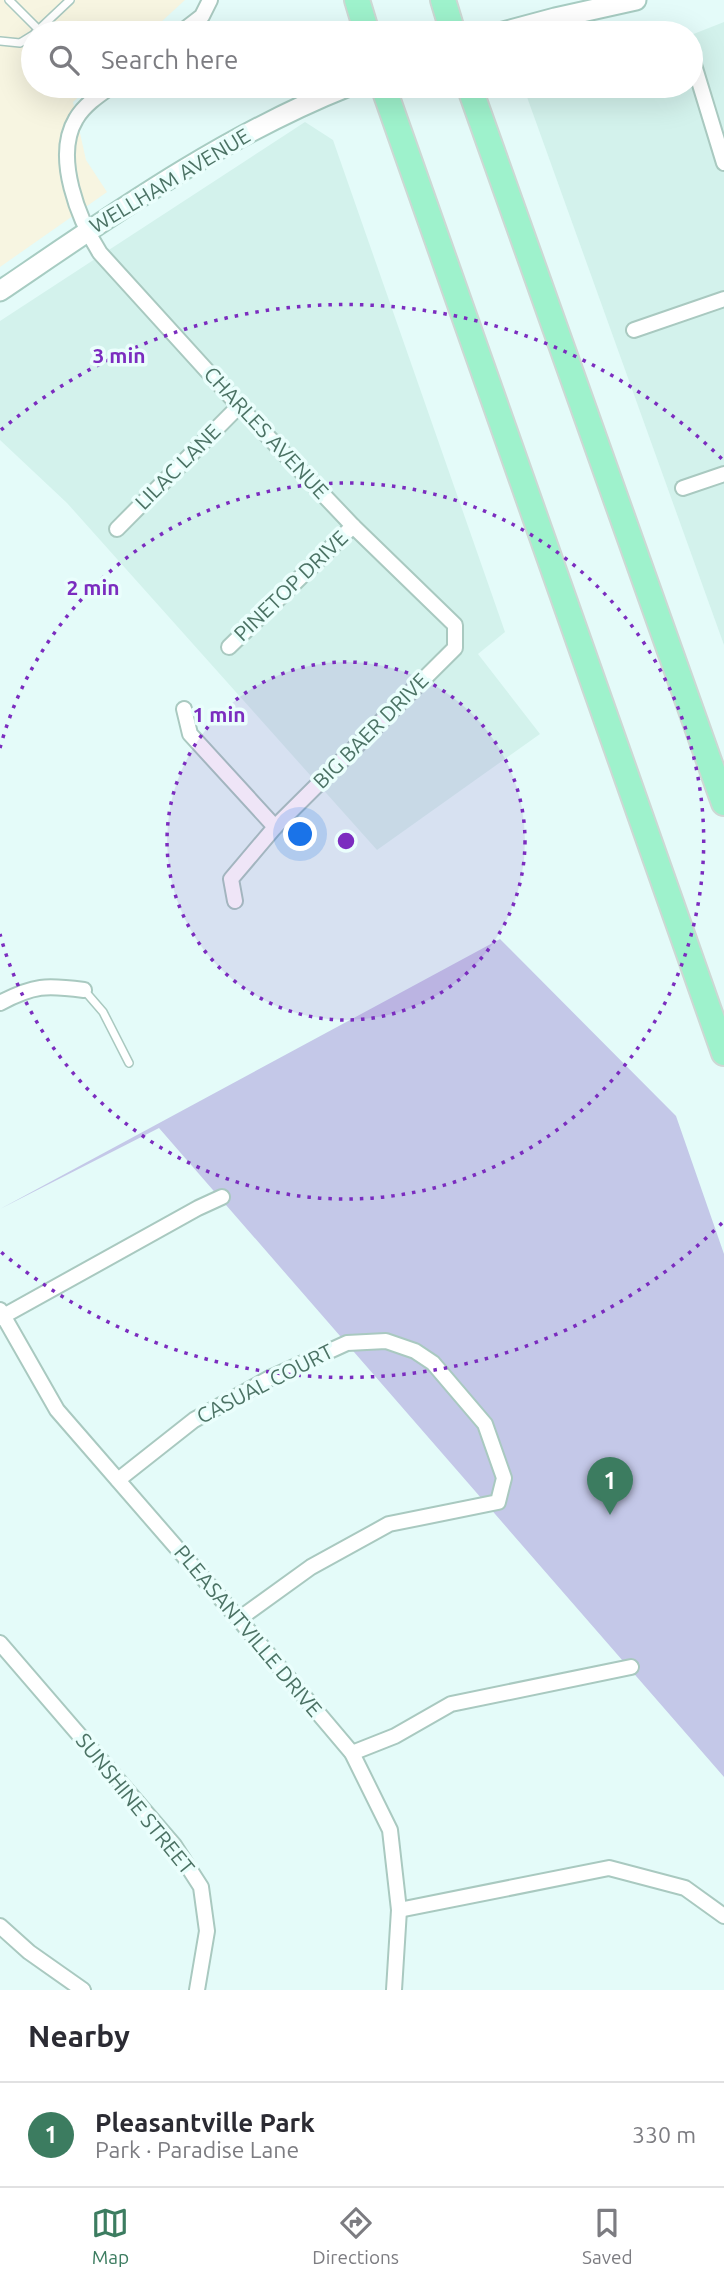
<!DOCTYPE html>
<html lang="en">
<head>
<meta charset="utf-8">
<style>
	:root { --surface:#fff; --page:#f2f2f3; --text:#2b2b33; --muted:#7c7c81; --line:#e1e1e2; --accent:#3c7c60 }
	body { margin:0; font-family:Ubuntu,sans-serif; background:var(--page); color:var(--text) }
	.you { position:absolute; left:301px; top:835px; width:24px; height:24px; margin:-18px; border:5px solid #fff; border-radius:50%; background:#1a73e8; box-shadow:0 0 0 10px #1a73e833 }
	.badge { display:grid; place-items:center; width:46px; height:46px; border-radius:50%; background:var(--accent); color:#fff; font-size:23px; font-weight:700 }
	.pin { position:absolute; translate:-50% -58px; filter:drop-shadow(0 2px 4px #0008) }
	.pin::after { content:''; position:absolute; top:37px; width:24px; height:21px; background:inherit; clip-path:polygon(0 0,100% 0,50% 100%) }
	.list { margin:0; padding:0; list-style:none }
	h2 { display:flex; justify-content:space-between; align-items:center; height:91px; margin:0; padding:0 28px; font-size:30px }
	h2 small { font-size:23px; font-weight:400; color:var(--muted) }
	.list li { display:grid; grid-template-columns:46px 1fr auto; gap:21px; align-items:center; box-sizing:border-box; height:105px; padding:0 28px; border-top:2px solid var(--line) }
	.list b { display:block; font-size:26px; white-space:nowrap }
	.list p { margin:0; font-size:23px; white-space:nowrap; color:var(--muted) }
	.list em { font-size:23px; font-style:normal; color:var(--muted) }
	.icon { flex:none; width:38px; height:38px; fill:none; stroke:currentColor; stroke-width:2; stroke-linecap:round; stroke-linejoin:round }
	.map { position:relative; flex:none; width:724px; height:1990px; overflow:hidden }
	.search { position:absolute; background:var(--surface); box-shadow:0 7px 28px #0002; left:21px; right:21px; top:21px; height:77px; display:flex; align-items:center; gap:18px; box-sizing:border-box; padding:0 24px; border-radius:38px; color:var(--muted); font-size:26px }
	.sheet { height:196px; background:var(--surface) }
	nav { display:flex; justify-content:space-around; align-items:center; box-sizing:border-box; height:98px; border-top:2px solid var(--line); background:var(--surface); font-size:19px; color:var(--muted) }
	nav a { display:grid; justify-items:center; gap:4px }
	nav .on { color:var(--accent) }
	.map>svg:first-child { display:block }
	.residential { fill:#d3f2ec }
	.education { fill:#f7f5e1 }
	.green { fill:#c4c8e8 }
	.lines { fill:none; stroke-linecap:round; stroke-linejoin:round }
	.lane-casing { stroke:#a9c9c0; stroke-width:10 }
	.street-casing { stroke:#a9c9c0; stroke-width:18 }
	.secondary-casing { stroke:#a7ccc2; stroke-width:23 }
	.highway-casing { stroke:#cdd8d4; stroke-width:28 }
	.lane { stroke:#fff; stroke-width:7 }
	.street { stroke:#fff; stroke-width:14 }
	.secondary { stroke:#fff; stroke-width:19 }
	.highway { stroke:#9ef2cc; stroke-width:24 }
	.ring { fill:none; stroke:#7b2cbf; stroke-width:3.5; stroke-dasharray:3.5 7 }
	.labels { text-anchor:middle; stroke-width:7; stroke-linejoin:round; paint-order:stroke }
	.street-label { font-size:21px; fill:#4b7264; stroke:#eafefc }
	.centre { fill:#7b2cbf; stroke:#eafefc; stroke-width:3.5 }
	.ring-label { font-size:21px; text-anchor:middle; font-weight:bold; fill:#7b2cbf; stroke:#eafefc; stroke-width:7; stroke-linejoin:round; paint-order:stroke }
</style>
</head>
<body>
<div class="map">
<svg width="724" height="1990" viewBox="0 0 724 1990">
	<rect width="100%" height="100%" fill="#e4fbf9"/>
	<g class="residential">
		<polygon points="724,22 724,645 527,97 557,86 691,86 691,35"/>
		<polygon points="305,122 333,140 505,632 478,654 540,734 377,850 67,503 0,440 0,321"/>
	</g>
	<polygon class="education" points="0,0 185,0 149,33 33,33 33,86 91,86 73,102 86,160 107,192 0,267"/>
	<polygon class="green" points="500,939 676,1116 724,1254 724,1777 159,1128 0,1209"/>
	<g class="lines">
		<g class="lane-casing">
			<g id="lane">
				<polyline points="9,0 39,30"/>
				<polyline points="35,33 70,0"/>
				<polyline points="0,41 20,43 33,35"/>
				<polyline points="84,990 103,1012 129,1063"/>
			</g>
		</g>
		<g class="street-casing">
			<g id="street">
				<polyline points="180,33 202,16 210,0"/>
				<polyline points="691,55 724,163"/>
				<path d="M112,86C99,95 84,105 76,119C53,157 79,220 100,253L239,406L353,526L455,625V648L275,827L231,879L235,901"/>
				<polyline points="634,330 724,299"/>
				<polyline points="683,488 724,474"/>
				<polyline points="117,529 239,406"/>
				<polyline points="229,647 353,526"/>
				<polyline points="184,709 190,734 275,827"/>
				<path d="M0,1003C34,985 46,985 84,990"/>
				<polyline points="0,1310 57,1410 242,1623 352,1753 390,1830 399,1910 394,1990"/>
				<polyline points="0,1318 198,1208 222,1197"/>
				<polyline points="118,1480 194,1420 270,1378 347,1343 386,1341 415,1351 433,1363 485,1424 504,1478 498,1502 389,1524 311,1567 239,1619"/>
				<polyline points="0,1643 174,1845 201,1887 207,1931 197,1990"/>
				<polyline points="352,1753 395,1736 451,1704 631,1667"/>
				<polyline points="399,1910 609,1868 685,1888 724,1916"/>
				<polyline points="0,1926 29,1952 83,1990"/>
			</g>
		</g>
		<g class="secondary-casing">
			<g id="secondary">
				<polyline points="499,33 555,18 636,0"/>
				<path d="M0,291C112,215 223,136 349,86"/>
			</g>
		</g>
		<g class="highway-casing">
			<g id="highway">
				<polyline points="357,0 367,33"/>
				<polyline points="443,0 453,33"/>
				<polyline points="383,86 724,1053"/>
				<polyline points="469,86 724,803"/>
			</g>
		</g>
		<use href="#lane" class="lane"/>
		<use href="#street" class="street"/>
		<use href="#secondary" class="secondary"/>
		<use href="#highway" class="highway"/>
	</g>
	<circle cx="346" cy="841" r="179" fill="#7b2cbf" fill-opacity=".12"/>
	<g class="ring">
		<circle cx="346" cy="841" r="179"/>
		<path d="M0 748A358 358 0 1 1 0 934"/>
		<path d="M722 1223A536 536 0 0 1 1 1252M1 430A536 536 0 0 1 722 459"/>
	</g>
	<g class="labels">
		<g class="street-label">
			<text transform="translate(170 181) rotate(-31)" y="7">WELLHAM AVENUE</text>
			<text transform="translate(266 433) rotate(47)" y="7">CHARLES AVENUE</text>
			<text transform="translate(178 467) rotate(-45)" y="7">LILAC LANE</text>
			<text transform="translate(291 586) rotate(-44)" y="7">PINETOP DRIVE</text>
			<text transform="translate(371 731) rotate(-45)" y="7">BIG BAER DRIVE</text>
			<text transform="translate(265 1384) rotate(-27)" y="7">CASUAL COURT</text>
			<text transform="translate(248 1631) rotate(50)" y="7">PLEASANTVILLE DRIVE</text>
			<text transform="translate(135 1804) rotate(51)" y="7">SUNSHINE STREET</text>
		</g>
	</g>
	<circle cx="346" cy="841" r="10" class="centre"/>
	<g class="ring-label">
		<text x="119" y="363">3 min</text>
		<text x="93" y="595">2 min</text>
		<text x="219" y="722">1 min</text>
	</g>
</svg>
<div class="you"></div>
<div class="pin badge" style="left:610px;top:1515px">1</div>
<div class="search"><svg class="icon" aria-label="search" viewBox="0 0 24 24"><circle cx="10" cy="10" r="6"/><path d="M15 15l6 6"/></svg>Search here</div>
</div>
<section class="sheet">
<h2>Nearby<small></small></h2>
<ul class="list">
<li><span class="badge">1</span><div><b>Pleasantville Park</b><p>Park · Paradise Lane</p></div><em>330 m</em></li>
</ul>
</section>
<nav>
<a class="on"><svg class="icon" aria-label="map" viewBox="0 0 24 24"><path d="M3 6l6-2 6 2 6-2v14l-6 2-6-2-6 2zM9 4v14M15 6v14"/></svg>Map</a>
<a><svg class="icon" aria-label="directions" viewBox="0 0 24 24"><path d="M12 3l9 9-9 9-9-9zM9 14v-3h6M13 9l2 2-2 2"/></svg>Directions</a>
<a><svg class="icon" aria-label="saved" viewBox="0 0 24 24"><path d="M7 4h10v16l-5-4-5 4z"/></svg>Saved</a>
</nav>
</body>
</html>
